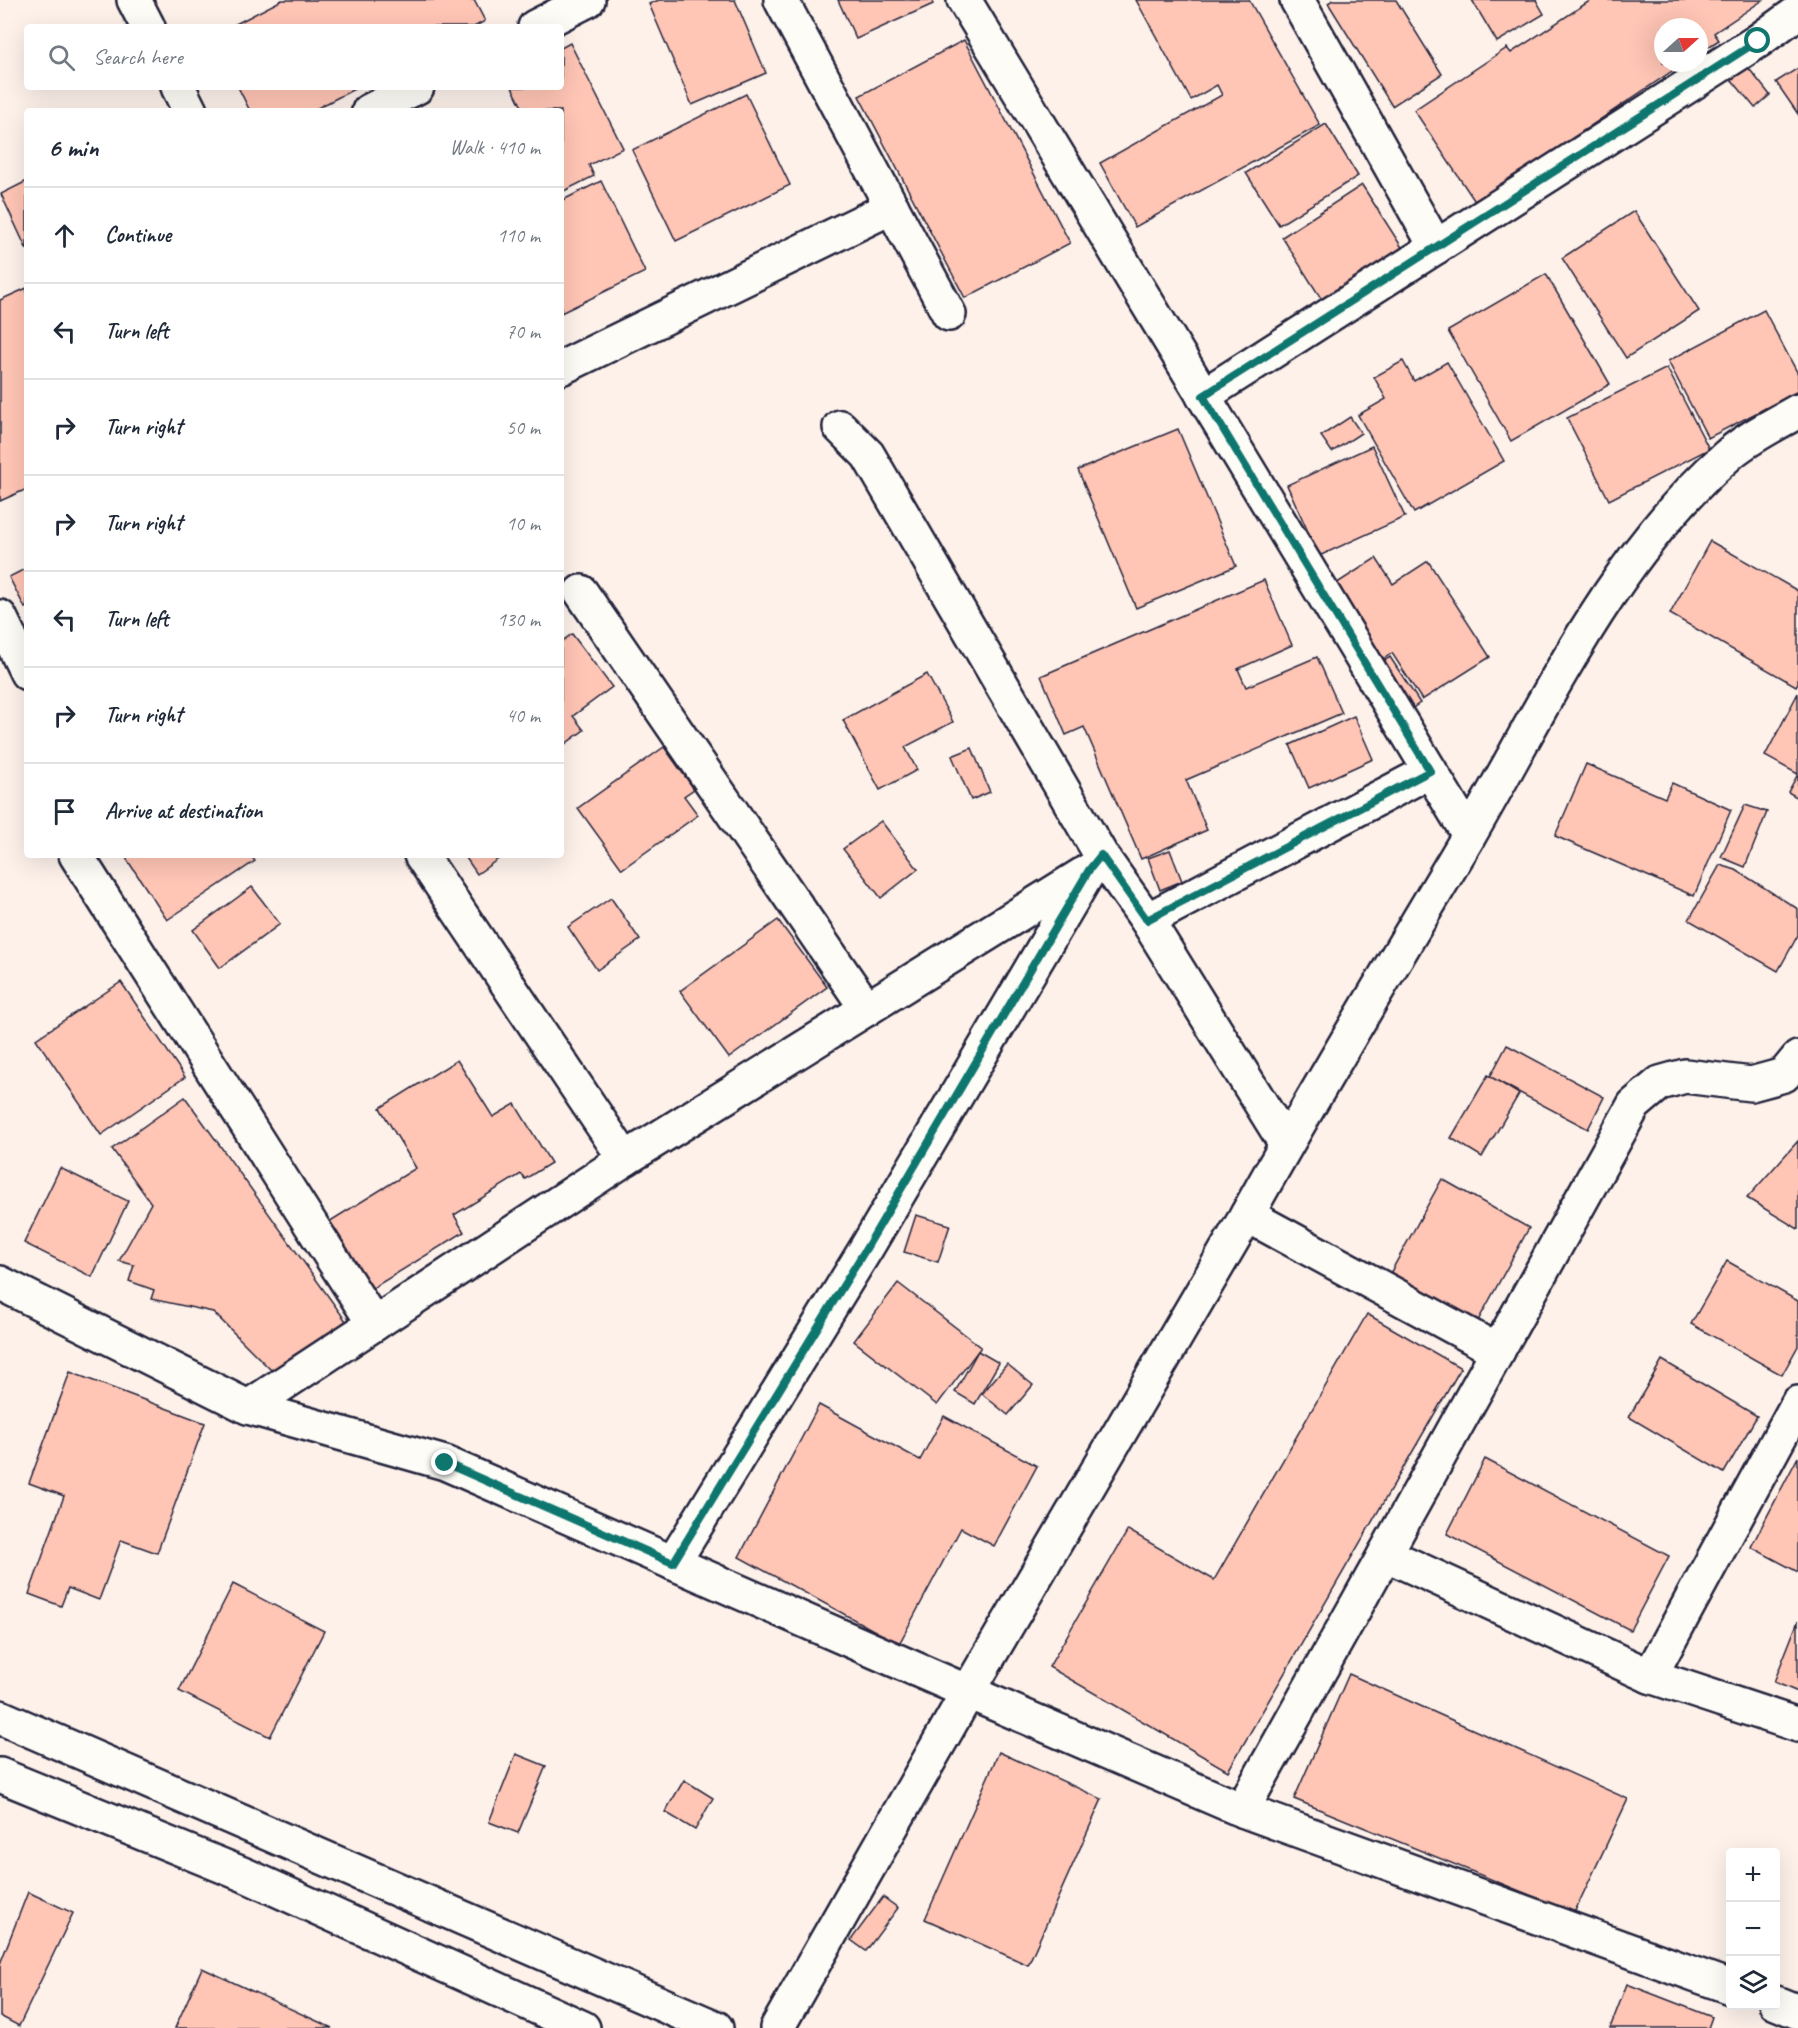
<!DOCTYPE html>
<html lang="en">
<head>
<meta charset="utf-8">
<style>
	:root { --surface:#fff; --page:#f2f2f3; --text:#1f2937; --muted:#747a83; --line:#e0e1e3 }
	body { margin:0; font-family:Caveat,sans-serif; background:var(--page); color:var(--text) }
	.controls { position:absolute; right:18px; bottom:18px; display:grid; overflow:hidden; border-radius:6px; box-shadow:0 6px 24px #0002 }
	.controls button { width:54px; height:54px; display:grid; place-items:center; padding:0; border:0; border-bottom:2px solid var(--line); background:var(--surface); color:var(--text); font:30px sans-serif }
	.compass { position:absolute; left:1654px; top:18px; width:54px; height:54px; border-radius:50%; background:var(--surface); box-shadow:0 6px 24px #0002; rotate:69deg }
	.stop { position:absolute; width:18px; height:18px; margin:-14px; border:4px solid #0f766e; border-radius:50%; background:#fff }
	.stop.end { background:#0f766e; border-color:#fff; box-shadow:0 2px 6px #0008 }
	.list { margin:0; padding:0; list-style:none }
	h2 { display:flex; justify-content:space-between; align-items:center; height:78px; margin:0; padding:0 24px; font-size:26px }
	h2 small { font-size:20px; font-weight:400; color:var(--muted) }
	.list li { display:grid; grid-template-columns:39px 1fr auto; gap:18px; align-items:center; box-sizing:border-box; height:96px; padding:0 24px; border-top:2px solid var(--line) }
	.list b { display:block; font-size:22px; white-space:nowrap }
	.list em { font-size:20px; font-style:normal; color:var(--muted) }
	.icon { flex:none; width:33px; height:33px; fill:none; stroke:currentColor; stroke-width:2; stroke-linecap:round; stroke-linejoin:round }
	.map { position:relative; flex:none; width:1798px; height:2028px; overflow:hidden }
	.search { position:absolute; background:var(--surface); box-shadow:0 6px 24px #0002; left:24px; top:24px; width:540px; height:66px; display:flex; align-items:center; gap:15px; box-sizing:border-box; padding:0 21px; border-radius:6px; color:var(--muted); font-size:22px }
	.panel { position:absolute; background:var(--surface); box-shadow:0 6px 24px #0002; left:24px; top:108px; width:540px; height:750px; border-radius:6px }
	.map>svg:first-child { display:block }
	.building { fill:#ffc5b5; stroke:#22223b; stroke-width:1.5 }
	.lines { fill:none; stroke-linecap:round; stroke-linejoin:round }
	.minor-casing { stroke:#22223b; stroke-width:38 }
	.major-casing { stroke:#22223b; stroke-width:38 }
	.minor { stroke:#fdfcf7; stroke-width:33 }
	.major { stroke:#fdfcf7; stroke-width:33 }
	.route { stroke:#0f766e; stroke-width:8 }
</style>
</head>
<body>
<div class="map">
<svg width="1798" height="2028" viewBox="0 0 1798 2028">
	<rect width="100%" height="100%" fill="#fdf1ea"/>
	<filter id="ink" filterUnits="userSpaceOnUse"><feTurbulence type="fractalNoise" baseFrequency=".0167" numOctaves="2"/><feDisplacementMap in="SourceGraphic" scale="12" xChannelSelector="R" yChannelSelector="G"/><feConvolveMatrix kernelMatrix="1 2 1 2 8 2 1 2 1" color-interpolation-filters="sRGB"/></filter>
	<g filter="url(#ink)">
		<g class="building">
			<polygon points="282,0 474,0 485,21 474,27 230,27"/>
			<polygon points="659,0 735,0 766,73 692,105 649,4"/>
			<polygon points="838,0 932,0 933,4 856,39"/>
			<polygon points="1136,0 1249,0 1320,125 1135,227 1100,163 1222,95 1217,85 1191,100"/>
			<polygon points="1333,0 1396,0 1442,74 1392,106 1328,3"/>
			<polygon points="1472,0 1536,0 1544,14 1497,42"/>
			<polygon points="1591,0 1763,0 1714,33 1719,40 1699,53 1699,27 1663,27 1663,63 1684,63 1476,203 1414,110 1507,48 1511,53"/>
			<polygon points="964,40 1070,243 965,298 859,96"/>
			<polygon points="570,43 623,148 589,165 594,176 564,191 561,184 561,111 524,111 512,87 561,87 561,48"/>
			<polygon points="1743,61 1770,95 1755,108 1727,74"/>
			<polygon points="1798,68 1798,114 1776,82"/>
			<polygon points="238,87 358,87 312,111 250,111"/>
			<polygon points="746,94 790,185 676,241 632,150"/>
			<polygon points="1326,124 1358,176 1279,225 1246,173"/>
			<polygon points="27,181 27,250 1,194"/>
			<polygon points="601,181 645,272 561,313 561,201"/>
			<polygon points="1362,185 1403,249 1322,300 1282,237"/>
			<polygon points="1634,211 1699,311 1626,358 1562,258"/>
			<polygon points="1546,274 1610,384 1511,441 1448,331"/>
			<polygon points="27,288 27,489 0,501 0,300"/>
			<polygon points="1764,310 1798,374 1798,391 1708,438 1668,361"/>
			<polygon points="1403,361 1414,381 1447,362 1504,461 1414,513 1358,415 1386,399 1374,377"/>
			<polygon points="1667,368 1709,449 1609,500 1567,418"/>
			<polygon points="1350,417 1361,433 1332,452 1321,436"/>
			<polygon points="1178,429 1236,566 1136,608 1078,470"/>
			<polygon points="1372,446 1405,517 1319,556 1287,485"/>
			<polygon points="1710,541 1798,591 1798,683 1796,686 1670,614"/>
			<polygon points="1376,558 1393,584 1428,561 1490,657 1422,700 1392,653 1379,662 1331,587"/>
			<polygon points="27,568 27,607 25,608 9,577"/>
			<polygon points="1264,580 1292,645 1238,669 1246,687 1317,657 1342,713 1186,780 1207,830 1141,859 1084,727 1066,735 1041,676"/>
			<polygon points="572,634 612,687 573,716 584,730 561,747 561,642"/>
			<polygon points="1390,657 1420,703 1405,713 1374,667"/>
			<polygon points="927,674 953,722 905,747 917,770 880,790 843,720"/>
			<polygon points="1798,693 1798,798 1788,792 1798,774 1765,756"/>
			<polygon points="1354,716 1373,759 1309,788 1290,745"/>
			<polygon points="664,747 694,789 684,796 698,815 622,869 578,808"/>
			<polygon points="972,748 990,792 971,800 952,756"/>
			<polygon points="1586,764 1665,798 1672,783 1731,810 1694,896 1555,836"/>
			<polygon points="1745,805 1767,812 1745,867 1721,857"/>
			<polygon points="881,821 918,869 881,898 843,849"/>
			<polygon points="1170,850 1182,881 1160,890 1148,858"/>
			<polygon points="124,855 250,855 255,861 167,920"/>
			<polygon points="464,855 504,855 477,874"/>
			<polygon points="1720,865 1736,870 1798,909 1798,935 1778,971 1689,920"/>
			<polygon points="252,887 280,924 220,968 193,930"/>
			<polygon points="611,898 640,940 597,970 568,927"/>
			<polygon points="778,920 827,987 729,1058 680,991"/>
			<polygon points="121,982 185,1077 101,1135 36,1039"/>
			<polygon points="1507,1045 1604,1097 1588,1129 1490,1077"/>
			<polygon points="457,1060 493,1117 515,1104 551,1163 525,1179 521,1174 454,1215 464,1232 368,1291 327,1223 416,1168 380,1108"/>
			<polygon points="1488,1075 1519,1094 1482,1157 1451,1138"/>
			<polygon points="185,1097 346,1321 274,1373 213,1312 151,1299 154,1290 129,1281 134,1265 119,1261 151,1203 112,1149"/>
			<polygon points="1798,1141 1798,1229 1747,1198"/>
			<polygon points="60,1168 128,1201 92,1277 24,1243"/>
			<polygon points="1442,1179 1529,1228 1474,1328 1387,1279"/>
			<polygon points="916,1215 950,1225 938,1262 904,1252"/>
			<polygon points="1727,1261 1798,1301 1798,1346 1782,1375 1691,1324"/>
			<polygon points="898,1283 981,1347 937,1405 854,1341"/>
			<polygon points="1367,1314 1461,1368 1228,1771 1049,1667 1128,1530 1214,1580"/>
			<polygon points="978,1351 999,1363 975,1404 955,1392"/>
			<polygon points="1662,1360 1757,1416 1724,1473 1629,1417"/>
			<polygon points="1007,1364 1033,1385 1008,1415 982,1394"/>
			<polygon points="70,1372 205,1423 157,1553 121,1540 99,1600 68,1588 61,1606 29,1594 64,1496 29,1483"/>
			<polygon points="819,1405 920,1460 944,1416 1037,1466 994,1546 961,1528 899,1644 739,1557"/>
			<polygon points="1798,1457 1798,1572 1751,1547"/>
			<polygon points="1485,1459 1669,1556 1630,1630 1447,1534"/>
			<polygon points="233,1584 324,1631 270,1737 179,1691"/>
			<polygon points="1798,1621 1798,1692 1774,1682"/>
			<polygon points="1349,1674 1628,1799 1574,1913 1294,1799"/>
			<polygon points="999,1752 1102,1799 1028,1965 925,1919"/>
			<polygon points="516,1754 546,1766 518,1833 489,1822"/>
			<polygon points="684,1780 713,1798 695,1830 665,1812"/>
			<polygon points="28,1892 73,1913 19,2026 0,2016 0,1964"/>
			<polygon points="883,1897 898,1908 866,1951 851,1940"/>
			<polygon points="202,1968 332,2028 175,2028"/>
			<polygon points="1627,1984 1712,2017 1708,2028 1610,2028"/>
		</g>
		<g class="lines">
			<g class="minor-casing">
				<g id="minor">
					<polyline points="134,0 148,27"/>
					<polyline points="781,0 949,314"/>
					<polyline points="964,0 1469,835"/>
					<polyline points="1297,0 1436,247"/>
					<polyline points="535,27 588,0"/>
					<polyline points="178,87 190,111"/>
					<polyline points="369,111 417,87"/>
					<polyline points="561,368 892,207"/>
					<polyline points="1203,396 1758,41 1798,12"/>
					<polyline points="840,427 868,455 1101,855 1147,920 1286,1144"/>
					<polyline points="581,592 867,1009"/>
					<polyline points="0,617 27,673"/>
					<polyline points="76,855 374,1324"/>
					<polyline points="421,855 625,1159"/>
					<polyline points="1147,920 1430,771"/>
					<polyline points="1247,1215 1498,1351"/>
					<polyline points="0,1283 248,1407 445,1463 968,1692 1242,1810 1730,1987"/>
					<polyline points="248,1407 625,1159 1090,870"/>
					<polyline points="1385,1554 1634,1105 1660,1083 1685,1076 1751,1084 1784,1075 1798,1058"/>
					<polyline points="673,1563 867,1247 1086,876"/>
					<polyline points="1650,1676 1798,1403"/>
					<polyline points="1242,1810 1385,1554 1650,1676 1798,1725"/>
					<polyline points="1776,2003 1798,2012"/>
					<path d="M777,2028L968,1692L1247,1215C1317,1088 1393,964 1467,839C1545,706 1610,559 1727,456C1745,439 1776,424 1798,411"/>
				</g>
			</g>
			<g class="major-casing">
				<g id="major">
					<polyline points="0,1717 716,2028"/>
					<polyline points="0,1775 245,1875 583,2028"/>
				</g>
			</g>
			<use href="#minor" class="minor"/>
			<use href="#major" class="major"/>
		</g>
	</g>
	<g class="lines" filter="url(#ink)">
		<polyline class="route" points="445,1463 673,1563 867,1247 1089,870 1101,855 1147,920 1430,771 1203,396 1758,41"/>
	</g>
</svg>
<div class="controls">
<button>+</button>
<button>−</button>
<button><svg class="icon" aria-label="layers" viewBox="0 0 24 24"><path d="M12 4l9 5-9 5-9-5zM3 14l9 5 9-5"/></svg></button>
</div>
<svg class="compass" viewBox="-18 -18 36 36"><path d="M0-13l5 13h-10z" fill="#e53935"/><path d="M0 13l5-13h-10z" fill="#747a83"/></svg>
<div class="stop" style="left:1758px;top:41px"></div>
<div class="stop end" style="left:445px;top:1463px"></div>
<div class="search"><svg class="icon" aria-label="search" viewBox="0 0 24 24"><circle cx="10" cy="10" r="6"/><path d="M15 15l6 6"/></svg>Search here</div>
<section class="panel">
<h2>6 min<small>Walk · 410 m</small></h2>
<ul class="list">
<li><svg class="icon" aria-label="ahead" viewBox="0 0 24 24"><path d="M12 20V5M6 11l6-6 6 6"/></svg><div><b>Continue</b></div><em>110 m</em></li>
<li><svg class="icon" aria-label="left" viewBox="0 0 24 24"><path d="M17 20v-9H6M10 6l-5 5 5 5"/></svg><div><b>Turn left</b></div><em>70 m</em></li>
<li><svg class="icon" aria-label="right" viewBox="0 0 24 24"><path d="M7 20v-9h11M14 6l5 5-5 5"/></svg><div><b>Turn right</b></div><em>50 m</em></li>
<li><svg class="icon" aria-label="right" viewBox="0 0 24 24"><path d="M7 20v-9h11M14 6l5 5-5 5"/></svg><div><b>Turn right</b></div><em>10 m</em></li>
<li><svg class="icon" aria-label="left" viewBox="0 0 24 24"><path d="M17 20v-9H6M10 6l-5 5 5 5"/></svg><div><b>Turn left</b></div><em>130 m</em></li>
<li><svg class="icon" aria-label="right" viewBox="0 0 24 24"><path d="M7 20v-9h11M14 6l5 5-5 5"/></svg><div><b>Turn right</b></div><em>40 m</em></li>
<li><svg class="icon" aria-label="arrive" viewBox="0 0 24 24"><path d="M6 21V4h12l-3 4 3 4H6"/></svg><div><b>Arrive at destination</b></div></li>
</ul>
</section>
</div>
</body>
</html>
